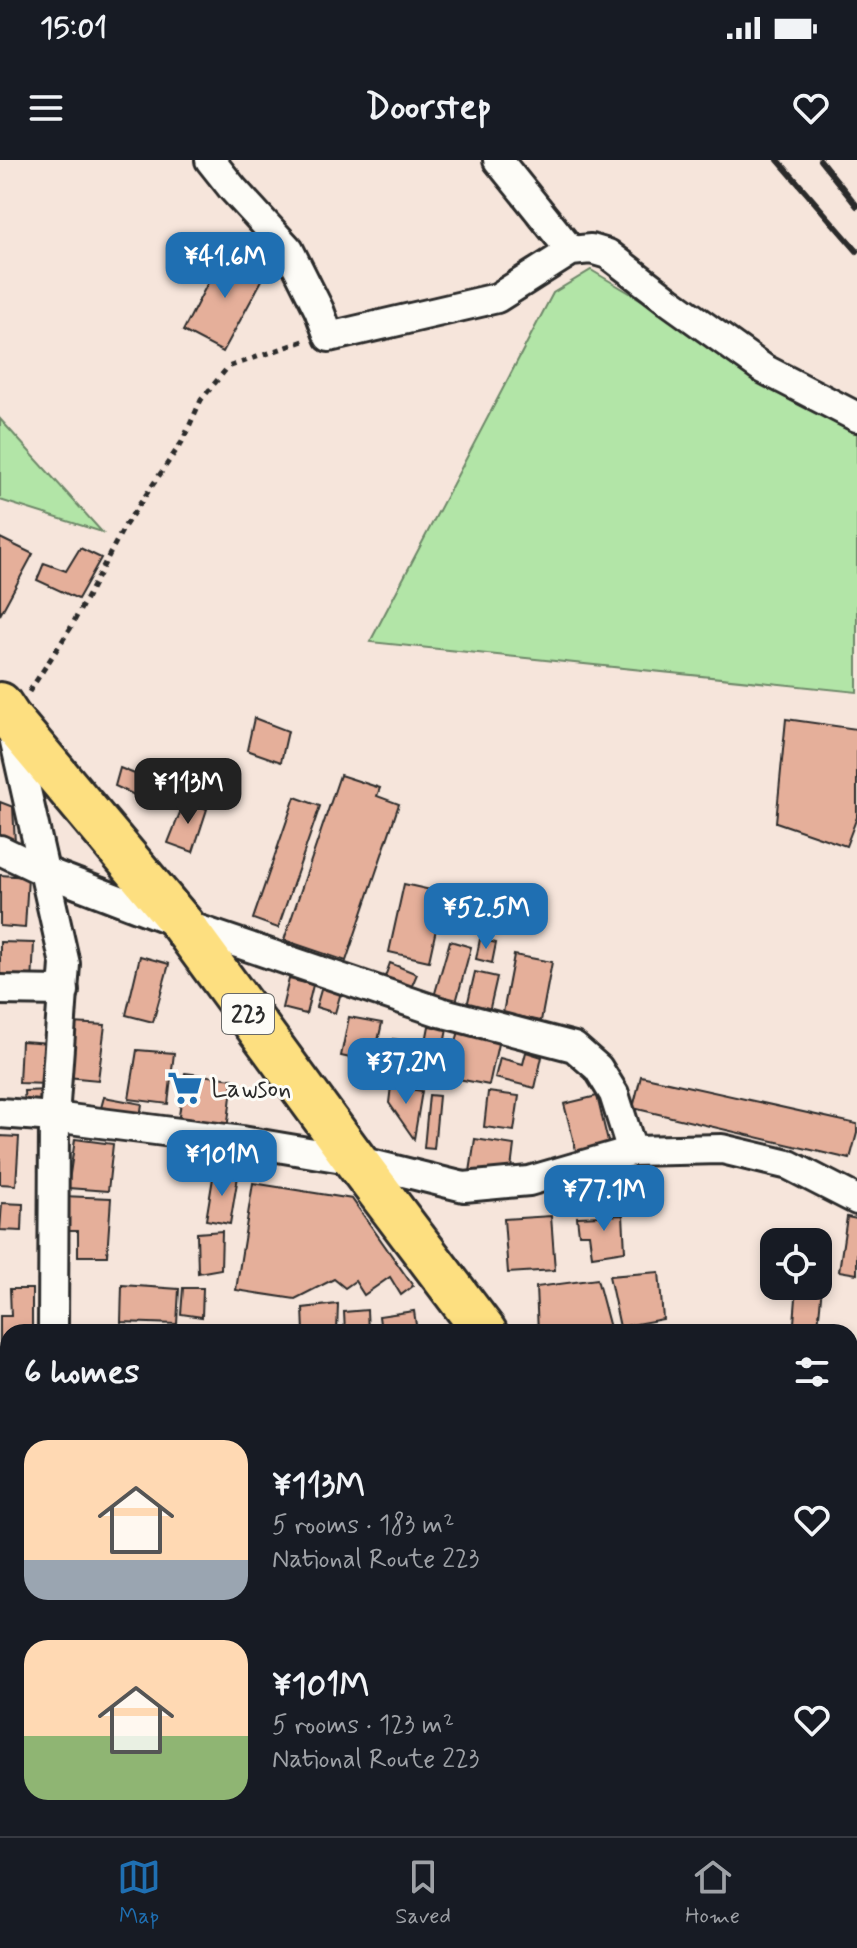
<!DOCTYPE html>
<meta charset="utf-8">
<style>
:root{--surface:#171b24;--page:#20242c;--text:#f1f3f6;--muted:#9ea1a6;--line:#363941;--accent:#1f6fb2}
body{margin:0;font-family:Mynerve,sans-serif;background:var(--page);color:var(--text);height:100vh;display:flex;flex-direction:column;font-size:30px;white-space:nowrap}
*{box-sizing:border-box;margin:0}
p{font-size:26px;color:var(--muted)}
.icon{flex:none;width:44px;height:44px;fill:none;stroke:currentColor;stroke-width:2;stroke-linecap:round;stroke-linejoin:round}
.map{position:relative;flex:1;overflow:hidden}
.sheet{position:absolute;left:0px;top:1164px;width:858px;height:512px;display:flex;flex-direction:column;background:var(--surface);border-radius:24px 24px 0 0;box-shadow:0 4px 12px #0003}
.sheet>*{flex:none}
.controls{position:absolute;left:760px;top:1068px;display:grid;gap:16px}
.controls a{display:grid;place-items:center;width:72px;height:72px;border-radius:16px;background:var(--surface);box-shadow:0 4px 12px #0003;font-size:40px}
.price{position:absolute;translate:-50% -68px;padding:0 18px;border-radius:16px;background:var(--accent);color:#fff;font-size:26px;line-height:52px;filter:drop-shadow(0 2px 4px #0008)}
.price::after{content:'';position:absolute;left:50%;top:48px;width:24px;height:18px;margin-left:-12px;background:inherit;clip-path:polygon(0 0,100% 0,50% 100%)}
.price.selected{background:#222;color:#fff}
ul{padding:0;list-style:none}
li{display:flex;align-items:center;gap:24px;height:200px;padding:0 24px}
li span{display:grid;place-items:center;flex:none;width:224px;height:160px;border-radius:24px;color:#555}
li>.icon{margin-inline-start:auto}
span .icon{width:96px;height:96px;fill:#fffc;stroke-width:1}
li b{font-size:34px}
h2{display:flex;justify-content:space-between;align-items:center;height:96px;padding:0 24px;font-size:34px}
.status{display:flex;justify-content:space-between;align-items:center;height:56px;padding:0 40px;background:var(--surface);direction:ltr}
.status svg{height:22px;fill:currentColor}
header{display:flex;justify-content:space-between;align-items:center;height:104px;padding:0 24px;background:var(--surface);font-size:36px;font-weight:700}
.menu{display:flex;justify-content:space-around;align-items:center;height:112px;border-top:2px solid var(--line);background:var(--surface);font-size:22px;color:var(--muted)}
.menu a{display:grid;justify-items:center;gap:4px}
.menu .selected{color:var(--accent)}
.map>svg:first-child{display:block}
</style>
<div class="status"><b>15:01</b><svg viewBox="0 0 49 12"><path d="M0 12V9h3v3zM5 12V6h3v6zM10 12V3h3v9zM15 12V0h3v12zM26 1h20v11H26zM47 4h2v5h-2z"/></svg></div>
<header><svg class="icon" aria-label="menu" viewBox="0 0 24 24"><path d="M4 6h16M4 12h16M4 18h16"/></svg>Doorstep<svg class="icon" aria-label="heart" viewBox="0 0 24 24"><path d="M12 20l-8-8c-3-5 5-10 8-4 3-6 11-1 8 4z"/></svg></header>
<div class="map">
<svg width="857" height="1676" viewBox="0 0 857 1676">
<rect width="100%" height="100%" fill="#f6e5db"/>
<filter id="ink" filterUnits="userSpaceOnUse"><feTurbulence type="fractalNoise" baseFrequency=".0125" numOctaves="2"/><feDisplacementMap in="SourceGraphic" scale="16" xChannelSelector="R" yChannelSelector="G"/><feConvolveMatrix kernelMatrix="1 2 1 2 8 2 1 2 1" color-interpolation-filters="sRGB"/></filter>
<g filter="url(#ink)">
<g fill="#b2e5a7" stroke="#6e8869" stroke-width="2">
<polygon points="591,110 857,268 857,532 370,482 553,133"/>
<polygon points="0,259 102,372 0,340"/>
</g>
<g fill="#e5af9a" stroke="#2b2b2b" stroke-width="2">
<polygon points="226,88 267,111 223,192 183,171"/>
<polygon points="0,378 33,394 0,455"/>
<polygon points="80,388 101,398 78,439 37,420 44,403 66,411"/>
<polygon points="254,558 288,571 281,602 247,590"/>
<polygon points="786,559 857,569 857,657 846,686 776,662"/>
<polygon points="120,608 157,623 152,643 115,626"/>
<polygon points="340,615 380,628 377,636 399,644 346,801 284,780"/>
<polygon points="295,637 320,646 278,768 253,759"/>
<polygon points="185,640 207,649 193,692 168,683"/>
<polygon points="0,642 13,647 15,683 0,678"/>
<polygon points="0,715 28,717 25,768 0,766"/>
<polygon points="404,724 444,733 429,801 389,792"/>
<polygon points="480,779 496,783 492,803 476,799"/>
<polygon points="450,781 471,787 455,846 433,840"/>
<polygon points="0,782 34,783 32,825 0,824"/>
<polygon points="514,795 552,802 541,861 503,853"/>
<polygon points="140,796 169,804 153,862 126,855"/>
<polygon points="390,803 417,814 408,835 382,825"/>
<polygon points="475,812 497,817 489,852 467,846"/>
<polygon points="289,819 313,825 306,854 282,848"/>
<polygon points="323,823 342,829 335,853 316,847"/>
<polygon points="349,857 382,863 373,903 341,896"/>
<polygon points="72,863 105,865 98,920 67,917"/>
<polygon points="429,866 447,869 437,921 387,911 393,879 414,883 413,890 424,892"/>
<polygon points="459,870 499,879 489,925 448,917"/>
<polygon points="21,881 50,883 48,924 19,923"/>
<polygon points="137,890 174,893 168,944 129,939"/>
<polygon points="526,892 542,897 535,928 495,918 500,898 523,904"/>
<polygon points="185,913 233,919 227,970 178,963"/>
<polygon points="641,916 857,964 857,973 850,999 633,948"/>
<polygon points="391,926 422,931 414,979 389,943"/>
<polygon points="51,930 51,948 25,948 24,931"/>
<polygon points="488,932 519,936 514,971 484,967"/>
<polygon points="429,935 439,936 434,989 424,988"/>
<polygon points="597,936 609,986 577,994 564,944"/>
<polygon points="104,937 142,944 139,964 98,959"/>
<polygon points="0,976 19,977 16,1025 0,1024"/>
<polygon points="75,979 113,984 108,1031 68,1028"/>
<polygon points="475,979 514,985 510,1017 470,1012"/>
<polygon points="214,1012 238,1016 230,1064 206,1060"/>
<polygon points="253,1023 352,1039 413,1126 401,1135 390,1117 364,1135 355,1121 345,1128 334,1119 295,1139 236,1130"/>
<polygon points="62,1036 111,1038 107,1096 78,1096 78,1071 61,1071"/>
<polygon points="2,1043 23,1044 22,1071 0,1070"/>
<polygon points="623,1055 625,1091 592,1096 589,1074 579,1074 577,1057"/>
<polygon points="551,1056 555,1110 508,1113 504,1059"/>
<polygon points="847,1057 857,1059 857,1114 839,1111"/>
<polygon points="222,1071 221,1109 198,1113 197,1073"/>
<polygon points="818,1087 826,1088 818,1166 794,1163 797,1126 818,1126"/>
<polygon points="659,1112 663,1159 620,1167 609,1116"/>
<polygon points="597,1119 610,1168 582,1172 538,1172 536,1127"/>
<polygon points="122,1125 179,1129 177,1164 121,1162"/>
<polygon points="183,1128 203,1128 202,1157 181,1154"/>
<polygon points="10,1129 32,1129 32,1172 8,1172 8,1189 0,1189 0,1156 11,1156"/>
<polygon points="338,1144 337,1172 304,1172 303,1148"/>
<polygon points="367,1150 368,1172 345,1172 344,1152"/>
<polygon points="414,1151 417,1172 381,1172 379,1156"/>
<polygon points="8,1213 8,1252 0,1253 0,1214"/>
<polygon points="0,1460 8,1463 8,1530 0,1552"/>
<polygon points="850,1484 857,1485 857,1506 852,1550 850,1550"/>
<polygon points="713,1668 816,1668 816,1676 722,1676 722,1673 713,1673"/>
</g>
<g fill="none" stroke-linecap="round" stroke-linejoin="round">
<g stroke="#2b2b2b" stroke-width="34">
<g id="minor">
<polyline points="210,0 233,29 289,90 319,150 329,177 497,138 571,91 591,89 608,94 669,141 764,209 857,257"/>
<polyline points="498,0 571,91"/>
<polyline points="12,568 65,804 54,957 53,1172"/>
<polyline points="0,690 46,712 182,764 440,852 574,887 598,908 614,934 632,991"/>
<polyline points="0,830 64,831"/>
<polyline points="0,953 54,957 242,981 355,1000 464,1027 529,1021 632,991 722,989 789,1005 857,1040"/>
<polyline points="0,1267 8,1267"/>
<polyline points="0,1419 8,1420"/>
<polyline points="0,1619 8,1622"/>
<polyline points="149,1668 173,1676"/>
<polyline points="646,1668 655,1676"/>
</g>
</g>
<g stroke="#2b2b2b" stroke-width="48">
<g id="highway">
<polyline points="0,544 10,559 182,764 355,1000 485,1172"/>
<polyline points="850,1646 857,1655"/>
</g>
</g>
<polyline stroke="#2b2b2b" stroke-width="5" stroke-dasharray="6 6" stroke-linecap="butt" points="29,532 70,469 124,367 182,282 201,240 228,207 304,181"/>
<use href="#minor" stroke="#fdfcf7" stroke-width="28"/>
<use href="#highway" stroke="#fddf80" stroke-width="42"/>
<g stroke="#2b2b2b" stroke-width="6">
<polyline points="778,0 857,91"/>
<polyline points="820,0 857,46"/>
</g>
</g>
</g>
<defs>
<g id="supermarket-bare" transform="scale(2.76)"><path d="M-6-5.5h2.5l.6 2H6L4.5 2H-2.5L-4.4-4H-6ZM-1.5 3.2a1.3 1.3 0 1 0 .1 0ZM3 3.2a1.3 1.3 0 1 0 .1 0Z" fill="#1f6fb2" stroke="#fdfcf7" stroke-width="2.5" paint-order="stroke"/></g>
</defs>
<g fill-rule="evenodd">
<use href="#supermarket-bare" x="185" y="928"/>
</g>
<g text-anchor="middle" stroke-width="6" stroke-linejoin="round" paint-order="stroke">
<rect fill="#fdfcf7" stroke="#6a6a68" stroke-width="2" x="222" y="834" width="52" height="40" rx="6"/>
<g font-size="24" font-weight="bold" fill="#2b2b2b">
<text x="248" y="862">223</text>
</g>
<g font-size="26" fill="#2b2b2b" stroke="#fdfcf7" text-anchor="start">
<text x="211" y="937">Lawson</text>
</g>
</g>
</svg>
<div class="controls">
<a><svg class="icon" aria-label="locate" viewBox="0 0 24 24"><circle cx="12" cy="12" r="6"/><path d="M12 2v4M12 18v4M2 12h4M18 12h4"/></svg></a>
</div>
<b class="price" style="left:225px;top:140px">¥41.6M</b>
<b class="price selected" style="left:188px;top:666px">¥113M</b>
<b class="price" style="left:486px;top:791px">¥52.5M</b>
<b class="price" style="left:406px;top:946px">¥37.2M</b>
<b class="price" style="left:222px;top:1038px">¥101M</b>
<b class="price" style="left:604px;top:1073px">¥77.1M</b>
<section class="sheet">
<h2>6 homes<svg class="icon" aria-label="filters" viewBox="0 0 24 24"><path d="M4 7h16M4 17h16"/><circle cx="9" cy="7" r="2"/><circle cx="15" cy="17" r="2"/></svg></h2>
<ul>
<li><span style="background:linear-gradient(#ffd9b3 75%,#9aa5b1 0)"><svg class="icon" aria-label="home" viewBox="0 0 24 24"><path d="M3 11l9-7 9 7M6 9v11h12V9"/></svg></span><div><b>¥113M</b><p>5 rooms · 183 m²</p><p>National Route 223</p></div><svg class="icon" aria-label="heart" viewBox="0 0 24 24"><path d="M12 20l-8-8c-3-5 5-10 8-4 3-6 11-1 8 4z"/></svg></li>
<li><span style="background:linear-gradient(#ffd9b3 60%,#8fb573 0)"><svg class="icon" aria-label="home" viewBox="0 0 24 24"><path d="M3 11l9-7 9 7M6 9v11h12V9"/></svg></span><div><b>¥101M</b><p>5 rooms · 123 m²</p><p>National Route 223</p></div><svg class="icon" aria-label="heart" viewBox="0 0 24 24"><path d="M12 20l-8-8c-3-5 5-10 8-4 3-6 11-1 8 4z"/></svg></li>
</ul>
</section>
</div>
<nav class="menu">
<a class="selected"><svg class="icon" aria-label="map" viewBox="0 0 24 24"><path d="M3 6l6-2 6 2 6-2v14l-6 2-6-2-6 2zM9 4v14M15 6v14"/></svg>Map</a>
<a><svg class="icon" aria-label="saved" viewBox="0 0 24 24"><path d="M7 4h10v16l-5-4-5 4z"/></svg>Saved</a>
<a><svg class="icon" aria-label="home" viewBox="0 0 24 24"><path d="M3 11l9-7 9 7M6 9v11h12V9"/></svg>Home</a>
</nav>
